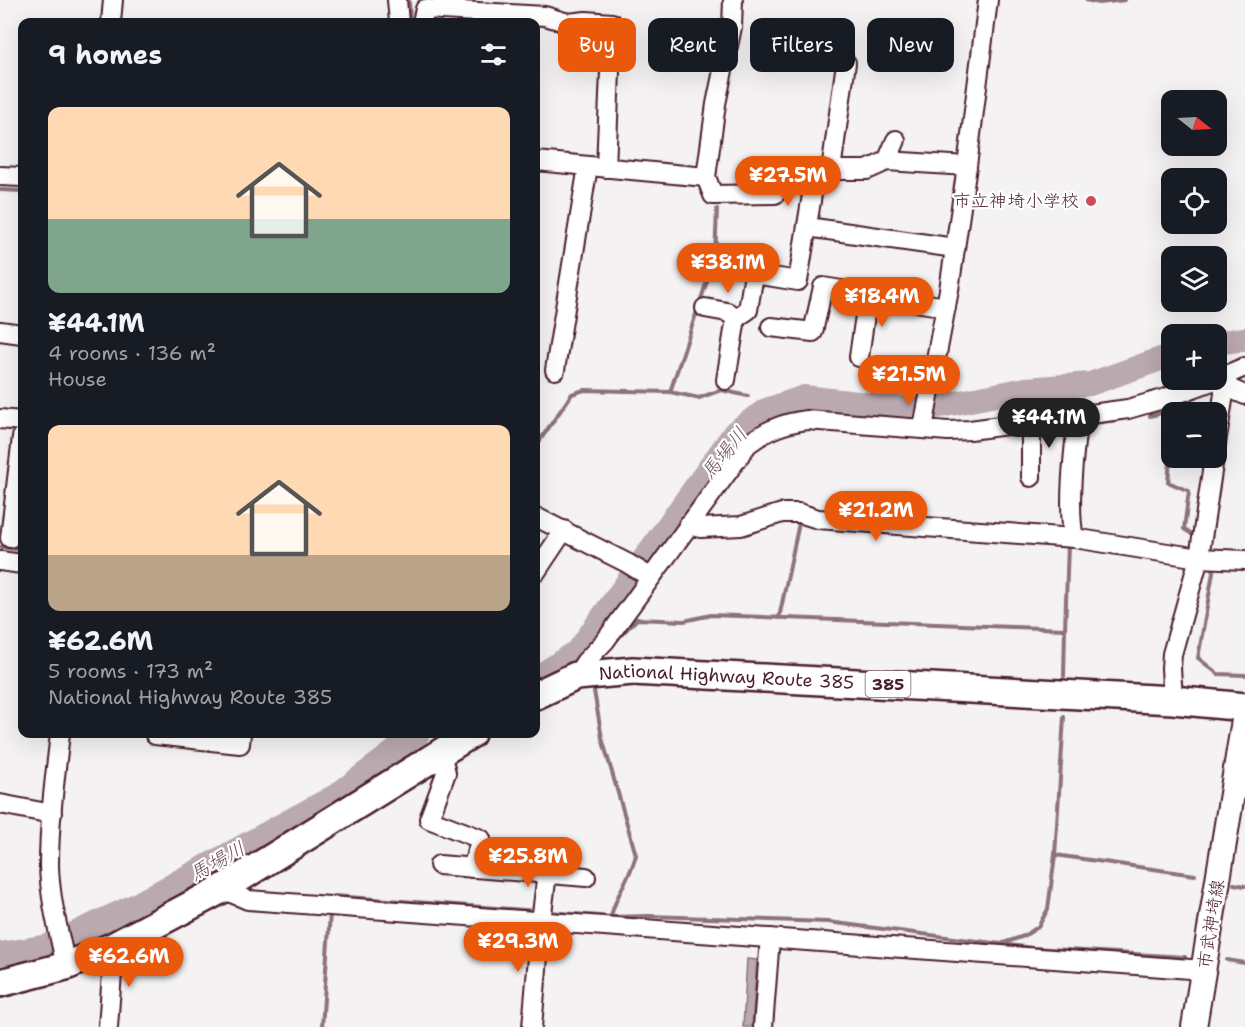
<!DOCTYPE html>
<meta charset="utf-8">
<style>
:root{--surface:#171b24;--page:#20242c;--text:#f1f3f6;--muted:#9ea1a6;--accent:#ea580c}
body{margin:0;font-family:"Shantell Sans","Klee One",sans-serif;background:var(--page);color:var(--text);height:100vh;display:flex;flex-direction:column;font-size:22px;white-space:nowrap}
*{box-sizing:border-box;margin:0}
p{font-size:20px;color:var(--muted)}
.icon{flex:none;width:33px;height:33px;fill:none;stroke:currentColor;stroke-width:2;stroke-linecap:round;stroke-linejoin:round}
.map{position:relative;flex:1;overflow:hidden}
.details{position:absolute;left:18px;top:18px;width:522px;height:720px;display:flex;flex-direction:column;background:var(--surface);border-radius:12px;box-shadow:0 6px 24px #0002}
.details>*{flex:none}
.top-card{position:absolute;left:558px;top:18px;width:570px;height:54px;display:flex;gap:12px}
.needle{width:39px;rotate:108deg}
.buttons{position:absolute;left:1161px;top:90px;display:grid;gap:12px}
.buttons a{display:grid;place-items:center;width:66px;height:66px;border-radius:12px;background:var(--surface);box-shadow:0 6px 24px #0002;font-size:30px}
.price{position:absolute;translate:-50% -51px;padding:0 14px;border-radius:21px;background:var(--accent);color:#fff;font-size:20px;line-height:39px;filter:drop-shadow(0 2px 3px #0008)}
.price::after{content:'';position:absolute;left:50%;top:36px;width:18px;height:14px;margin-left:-9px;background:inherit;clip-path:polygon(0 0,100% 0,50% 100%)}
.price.on{background:#222;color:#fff}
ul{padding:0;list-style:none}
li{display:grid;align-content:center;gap:12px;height:318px;padding:0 30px}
li span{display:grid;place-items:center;height:186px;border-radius:12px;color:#555}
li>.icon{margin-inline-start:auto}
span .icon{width:108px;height:108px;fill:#fffc;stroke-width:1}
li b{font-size:26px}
h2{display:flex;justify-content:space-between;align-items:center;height:72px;padding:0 30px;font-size:26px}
.tag{padding:0 21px;border-radius:12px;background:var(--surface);box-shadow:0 6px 24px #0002;font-size:21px;line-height:54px}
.tag.on{background:var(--accent);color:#fff}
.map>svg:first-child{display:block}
</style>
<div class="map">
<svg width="1245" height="1027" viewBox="0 0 1245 1027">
<rect width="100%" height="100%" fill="#f4f2f2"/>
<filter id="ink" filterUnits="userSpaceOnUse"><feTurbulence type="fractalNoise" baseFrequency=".0167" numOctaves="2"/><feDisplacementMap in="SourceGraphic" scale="12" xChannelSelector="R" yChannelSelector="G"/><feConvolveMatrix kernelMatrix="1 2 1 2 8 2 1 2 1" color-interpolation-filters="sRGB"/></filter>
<g filter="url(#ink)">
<polygon fill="#baa9ae" stroke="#8d727a" stroke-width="1.5" points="747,959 757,960 752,1027 743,1027"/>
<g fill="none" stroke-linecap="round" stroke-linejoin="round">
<g stroke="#8d727a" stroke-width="4">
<polyline points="409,0 410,22"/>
<polyline points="1086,0 1099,3 1125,0"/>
<polyline points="0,190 22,191"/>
<polyline points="670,392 715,257 717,209"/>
<polyline points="1150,416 1173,410 1173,412"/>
<polyline points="1087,424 1117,420"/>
<polyline points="1172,440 1168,482 1189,491 1184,529 1195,536"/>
<polyline points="536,446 572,394 584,390 670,392 699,398 721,390 748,396"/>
<polyline points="0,547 22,550"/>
<polyline points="1214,567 1198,658 1218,674 1245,675"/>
<polyline points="779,618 799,523 803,523"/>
<polyline points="617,639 637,619 684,621 711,615 1065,629 1068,545 1065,545"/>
<polyline points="1064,676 1065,629"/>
<path d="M594,691L602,738L636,855C631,877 615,895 611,917"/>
<polyline points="1055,855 1195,875"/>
<polyline points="1234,884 1245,886"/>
<polyline points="334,896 538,911"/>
<polyline points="549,912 611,917 648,916 828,922 1033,948 1185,957"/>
<polyline points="1001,944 1024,936 1038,927 1048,909 1055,855 1064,717"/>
<polyline points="1227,960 1245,963"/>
<polyline points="322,1027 330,913"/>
</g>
<g stroke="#baa9ae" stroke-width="24">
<polyline points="1216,343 1245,339"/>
<polyline points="536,678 578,651 735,432 766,410 804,397 920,410 1026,389 1090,384 1172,355"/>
<polyline points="0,954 48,946 132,907 337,795 418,734"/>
</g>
<g stroke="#4a1f2b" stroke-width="22">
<g id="minor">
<polyline points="397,0 399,22"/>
<polyline points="733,0 732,27 716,104 706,177 713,195 775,194 797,170 867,170 887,161 967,166 988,0"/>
<polyline points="111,22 113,0"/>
<polyline points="422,22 425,9 545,16 568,23 586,21 612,23 606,168"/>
<polyline points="536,161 706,177"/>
<polyline points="887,161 896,140"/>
<polyline points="831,170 846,63"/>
<polyline points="0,176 22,177"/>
<polyline points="807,227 955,248"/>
<polyline points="705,308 727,312 736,318"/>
<polyline points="771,327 813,332 823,287 946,307"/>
<polyline points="0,331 22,334"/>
<polyline points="859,357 868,294"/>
<polyline points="555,370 588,166"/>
<polyline points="1223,377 1231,389 1245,395"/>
<polyline points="1216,379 1245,367"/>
<polyline points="726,380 736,318 748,310 754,274 798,281 816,170"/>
<polyline points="0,419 22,421"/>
<polyline points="1031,421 1031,477"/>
<polyline points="923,428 949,290 967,166"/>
<polyline points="1216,444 1224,394 1223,377"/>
<polyline points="536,517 627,563 650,577"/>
<polyline points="688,525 701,528 741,526 782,513 799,513 818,519 1074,538 1199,558 1245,560"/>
<polyline points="10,538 22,437"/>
<path d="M1074,538C1067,506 1074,450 1078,416"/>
<polyline points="0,561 22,564"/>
<polyline points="536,572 564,530"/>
<path d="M576,676L585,662L605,641L748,444C767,430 783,423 807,420L948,431L970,430L1128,409L1163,399L1215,380"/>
<polyline points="1173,700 1171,668 1172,654 1199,558 1214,458"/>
<path d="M60,734C55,777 49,822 49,866C50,900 59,933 66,966"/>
<polyline points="156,734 155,735 240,744 241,734"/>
<polyline points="441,752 446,773 429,819 481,839 472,868"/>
<polyline points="0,804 52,814"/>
<polyline points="439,865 586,877"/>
<polyline points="222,889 248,900 1204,970"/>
<polyline points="108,1027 114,946"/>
<polyline points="532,1027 541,922 547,873"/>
<polyline points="763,1027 770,938"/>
</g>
</g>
<g stroke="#4a1f2b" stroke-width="28">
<polyline id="major" points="1194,1027 1245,714"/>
</g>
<g stroke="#4a1f2b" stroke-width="32">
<g id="highway">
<path id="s1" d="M536,695L576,676L633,671L1173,700L1245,707"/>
<polyline points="0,983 66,966 114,946 222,889 471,734"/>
</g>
</g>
<use href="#minor" stroke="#fff" stroke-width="18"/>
<use href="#major" stroke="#fff" stroke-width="24"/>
<use href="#highway" stroke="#fff" stroke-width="27"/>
</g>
</g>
<circle fill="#d1495b" stroke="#fff" stroke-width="2" cx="1091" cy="201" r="6"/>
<g text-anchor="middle" stroke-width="4.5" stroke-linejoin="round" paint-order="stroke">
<rect fill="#fff" stroke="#80626b" stroke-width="1.5" x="865.5" y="671" width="45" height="26" rx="4.5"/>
<g font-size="16" font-weight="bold" fill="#4a1f2b">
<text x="888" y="690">385</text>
</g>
<g font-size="18" fill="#4a1f2b" stroke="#fff" text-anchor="end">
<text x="1079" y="207">市立神埼小学校</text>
</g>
<g font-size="18" fill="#4a1f2b" stroke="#fff">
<text dy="6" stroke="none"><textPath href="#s1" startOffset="195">National Highway Route 385</textPath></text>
<text transform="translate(1211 924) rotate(-81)" y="6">市武神埼線</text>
</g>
<g font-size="20" font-style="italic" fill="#714f59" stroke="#fff">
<text transform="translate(724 453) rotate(-51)" y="7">馬場川</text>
<text transform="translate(217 861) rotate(-29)" y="7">馬場川</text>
</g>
</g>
</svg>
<div class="buttons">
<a><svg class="needle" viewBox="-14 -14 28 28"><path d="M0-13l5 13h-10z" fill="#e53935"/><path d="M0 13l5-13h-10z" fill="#9ea1a6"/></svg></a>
<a><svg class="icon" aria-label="locate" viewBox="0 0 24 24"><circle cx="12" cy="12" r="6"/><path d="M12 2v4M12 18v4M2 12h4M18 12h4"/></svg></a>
<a><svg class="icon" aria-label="layers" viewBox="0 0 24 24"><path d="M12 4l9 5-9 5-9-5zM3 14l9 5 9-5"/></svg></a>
<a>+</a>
<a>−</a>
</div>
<b class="price" style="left:788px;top:207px">¥27.5M</b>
<b class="price" style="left:728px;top:294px">¥38.1M</b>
<b class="price" style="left:882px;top:328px">¥18.4M</b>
<b class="price" style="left:909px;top:406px">¥21.5M</b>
<b class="price on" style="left:1049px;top:449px">¥44.1M</b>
<b class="price" style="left:876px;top:542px">¥21.2M</b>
<b class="price" style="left:528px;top:888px">¥25.8M</b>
<b class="price" style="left:518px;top:973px">¥29.3M</b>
<b class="price" style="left:129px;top:988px">¥62.6M</b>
<div class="top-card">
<a class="tag on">Buy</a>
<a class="tag">Rent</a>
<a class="tag">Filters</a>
<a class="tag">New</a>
</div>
<section class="details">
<h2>9 homes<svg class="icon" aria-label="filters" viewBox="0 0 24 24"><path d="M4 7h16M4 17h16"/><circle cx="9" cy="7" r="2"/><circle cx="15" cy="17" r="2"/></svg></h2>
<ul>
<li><span style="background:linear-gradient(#ffd9b3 60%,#7fa58c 0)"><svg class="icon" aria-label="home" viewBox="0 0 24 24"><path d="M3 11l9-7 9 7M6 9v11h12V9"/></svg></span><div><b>¥44.1M</b><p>4 rooms · 136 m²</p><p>House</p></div></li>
<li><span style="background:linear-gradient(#ffd9b3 70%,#b9a48a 0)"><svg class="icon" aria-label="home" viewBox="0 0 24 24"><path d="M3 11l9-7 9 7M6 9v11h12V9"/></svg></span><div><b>¥62.6M</b><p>5 rooms · 173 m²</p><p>National Highway Route 385</p></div></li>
</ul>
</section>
</div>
